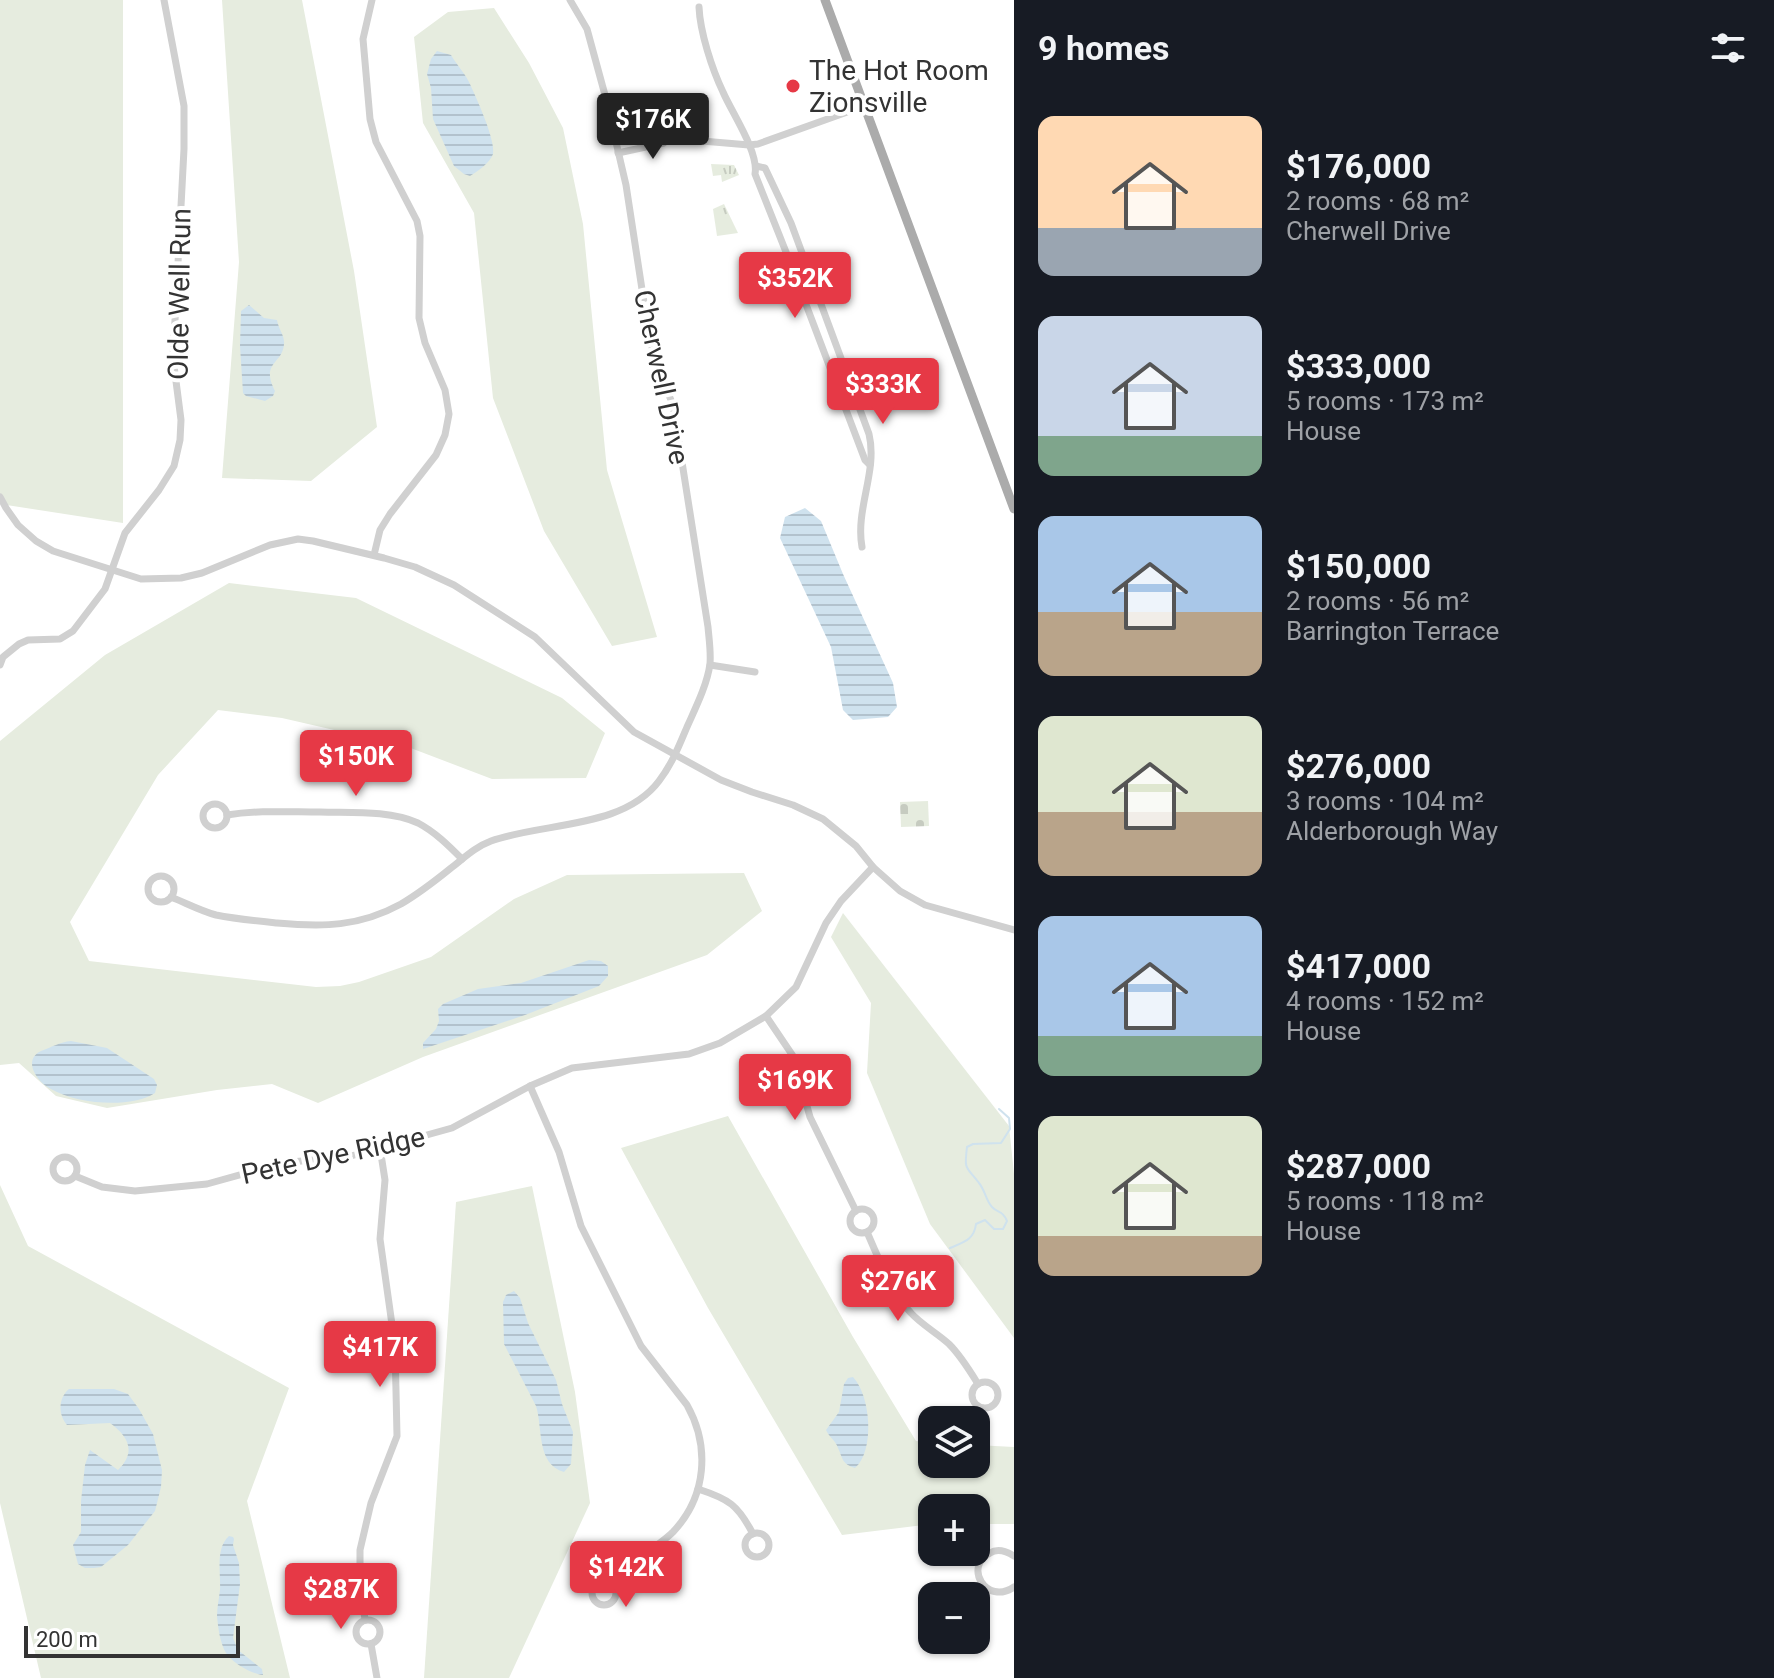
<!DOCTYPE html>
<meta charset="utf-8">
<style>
:root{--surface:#171b24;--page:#242831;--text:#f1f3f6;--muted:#9ea1a6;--accent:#e63946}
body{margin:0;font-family:Roboto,sans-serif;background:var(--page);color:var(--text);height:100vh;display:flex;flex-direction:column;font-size:30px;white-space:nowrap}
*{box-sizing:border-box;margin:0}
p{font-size:26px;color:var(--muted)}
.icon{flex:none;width:44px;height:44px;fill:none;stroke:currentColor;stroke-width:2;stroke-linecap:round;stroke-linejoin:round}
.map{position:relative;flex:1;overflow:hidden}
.details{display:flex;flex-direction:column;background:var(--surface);width:760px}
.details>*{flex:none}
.controls{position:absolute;left:918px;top:1406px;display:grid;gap:16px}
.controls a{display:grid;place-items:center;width:72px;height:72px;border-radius:16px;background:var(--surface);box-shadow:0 2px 6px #0004;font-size:40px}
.scale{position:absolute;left:24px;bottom:20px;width:216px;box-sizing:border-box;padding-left:8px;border:4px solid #333;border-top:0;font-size:22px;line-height:28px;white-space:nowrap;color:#333;-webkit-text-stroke:6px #fff;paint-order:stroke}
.price{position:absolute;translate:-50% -68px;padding:0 18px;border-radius:8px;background:var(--accent);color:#fff;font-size:26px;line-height:52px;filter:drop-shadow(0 2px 4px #0008)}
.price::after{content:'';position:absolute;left:50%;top:48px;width:24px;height:18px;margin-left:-12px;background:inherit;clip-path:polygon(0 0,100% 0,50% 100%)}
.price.active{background:#222;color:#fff}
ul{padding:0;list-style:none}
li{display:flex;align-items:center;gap:24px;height:200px;padding:0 24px}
li span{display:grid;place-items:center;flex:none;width:224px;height:160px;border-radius:16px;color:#555}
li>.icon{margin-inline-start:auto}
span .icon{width:96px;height:96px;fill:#fffc;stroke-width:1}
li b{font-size:34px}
h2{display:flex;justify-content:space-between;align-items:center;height:96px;padding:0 24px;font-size:34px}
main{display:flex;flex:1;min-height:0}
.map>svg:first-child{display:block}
</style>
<main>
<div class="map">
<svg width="1014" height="1678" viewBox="0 0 1014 1678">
<defs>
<pattern id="cemetery-stones" width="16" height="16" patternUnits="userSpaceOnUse" patternTransform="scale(2)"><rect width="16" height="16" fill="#e6ecdf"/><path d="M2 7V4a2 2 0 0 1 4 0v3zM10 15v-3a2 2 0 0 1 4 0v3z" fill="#c6cbc0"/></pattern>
<pattern id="park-tufts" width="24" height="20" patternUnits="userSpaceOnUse" patternTransform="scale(2)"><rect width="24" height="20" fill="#e6ecdf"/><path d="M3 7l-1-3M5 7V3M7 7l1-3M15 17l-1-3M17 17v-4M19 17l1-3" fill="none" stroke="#c6cbc0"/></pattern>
<pattern id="water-rules" width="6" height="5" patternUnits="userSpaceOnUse" patternTransform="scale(2)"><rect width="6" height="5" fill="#cfe2ee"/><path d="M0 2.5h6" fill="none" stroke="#b2c2cd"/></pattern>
</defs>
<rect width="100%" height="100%" fill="#fff"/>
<g fill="#e6ecdf">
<polygon points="0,0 123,0 123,523 0,504"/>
<polygon points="222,0 302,0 354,271 377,427 311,481 222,478 239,262"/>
<polygon points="494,8 529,63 563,128 583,224 607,470 657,637 612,646 544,531 493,398 474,213 423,123 414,37 448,12"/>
<polygon points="229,583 356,598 562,698 605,733 586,778 492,779 408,747 282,718 218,710 158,775 70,922 89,961 316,987 340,986 359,982 431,957 514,899 567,875 744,873 762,911 707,955 423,1057 318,1103 272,1084 217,1090 107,1108 56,1096 19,1063 0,1065 0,741 105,655"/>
<polygon points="843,913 1009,1126 1014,1174 1014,1338 930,1224 867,1073 871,1003 831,937"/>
<polygon points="728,1116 853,1337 916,1441 932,1443 932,1464 976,1464 976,1445 1014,1447 1014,1524 976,1524 976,1508 932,1508 932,1524 842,1535 708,1308 621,1148"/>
<polygon points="0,1185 28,1246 289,1388 247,1501 290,1678 41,1678 0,1503"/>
<polygon points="532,1186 575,1392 590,1503 509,1678 424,1678 456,1202"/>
</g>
<polygon fill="url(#cemetery-stones)" points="928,801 929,826 901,827 900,802"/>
<g fill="url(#park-tufts)">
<polygon points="711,164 734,165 739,175 722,182 721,175 713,176"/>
<polygon points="724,204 738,233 717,236 713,209"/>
</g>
<g fill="url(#water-rules)">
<path d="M437,51L451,55C456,64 464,72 469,82C475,95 496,140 493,154C490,163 478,171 470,176L464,174L454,166L433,119L431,88L427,74L431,59Z"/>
<path d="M249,305L264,318L277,320C278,328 285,336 284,344C283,364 260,362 275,391L273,396L265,401L246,396L243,393L240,346L241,311Z"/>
<polygon points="805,508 821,521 843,574 893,683 897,707 888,717 853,720 843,710 831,647 780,538 785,517"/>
<polygon points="589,960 601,961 608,966 608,976 599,986 525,1015 423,1049 423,1043 436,1029 439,1021 438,1009 443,1004 478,989 521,983"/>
<path d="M71,1041L107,1048L154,1079L157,1085L155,1093C130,1109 77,1104 51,1089C37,1082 22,1060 41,1051C52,1047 60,1042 71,1041Z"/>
<path d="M514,1291L520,1298L528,1323L556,1380L562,1404L573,1432L571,1464L564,1472C536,1464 543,1428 536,1406L504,1344L503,1302L506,1295Z"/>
<path d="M853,1377C871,1396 875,1451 855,1468C842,1464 843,1459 838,1448C836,1441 829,1437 826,1430L839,1412L844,1384L848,1378Z"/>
<path d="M69,1389H114L128,1394L139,1409L153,1434L162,1470L161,1487L155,1511L128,1545L101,1567L94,1568H85L78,1564L73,1545L81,1532V1501L85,1465L90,1450L118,1470C137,1452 128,1436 110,1423L67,1425C58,1415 58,1398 69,1389Z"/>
<path d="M229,1536L233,1537L234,1539L233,1545L239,1563L240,1584L233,1638L238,1650L262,1669L263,1675C252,1674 232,1663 226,1653C220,1643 218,1627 217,1616C217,1607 219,1599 220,1590C221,1574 215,1548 229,1536Z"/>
</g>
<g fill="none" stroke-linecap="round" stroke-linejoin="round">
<path stroke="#cfe2ee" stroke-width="2" d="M950,1248C964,1242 974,1240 976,1224L985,1220L994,1229H1003L1007,1221C1002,1210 999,1214 992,1207C986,1201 985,1190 979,1183C966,1166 964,1171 967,1147L973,1144L1001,1143L1010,1129L1009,1118L999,1109"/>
<g stroke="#d0d0d0" stroke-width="7">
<polyline points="372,0 363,39 370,119 376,142 417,221 420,236 419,318 425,343 445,390 449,414 445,435 436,455 390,514 380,530 374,555"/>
<path d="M699,7C700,32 712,69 723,92C732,113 759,152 755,174L788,257L865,460L870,465"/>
<path d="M616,141C632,138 652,131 667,138L749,145L758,144L864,106"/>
<polyline points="618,153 664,143 667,138"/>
<path d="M756,166L765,168L791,223L869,434C878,471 855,509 862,547"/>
<polyline points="0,497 6,508 18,525 36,541 53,551 141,579 181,578 202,573 270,545 298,539 313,541 384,558 415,567 454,585 535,637 634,732 721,780 752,792 793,805 823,819 856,846 873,867 900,891 925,905 1014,930"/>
<polyline points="0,665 3,657 19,644 28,640 60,639 73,631 105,589 125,533 159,490 174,466 180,440 181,420 173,358 184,149 184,106 164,0"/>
<polyline points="710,665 755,672"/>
<circle cx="215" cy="816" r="12"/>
<path d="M227,815C258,810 288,812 320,812C351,813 389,810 418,823C435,832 448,845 462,859"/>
<circle cx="161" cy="889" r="13"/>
<path d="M171,897C186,903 201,911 216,915C236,919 257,921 277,923C323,927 359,927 401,904C418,894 435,881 451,868C464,858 475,847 491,841C544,822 623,829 659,781C672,764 679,746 687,727C696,707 707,685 710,664C711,651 709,639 708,627L673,405L656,364L649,335L626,185L605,95L587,29L570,0"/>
<polyline points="766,1016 793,1056 810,1117 856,1211"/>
<path d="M530,1086L559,1152L581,1226L641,1346L687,1405C710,1446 707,1496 673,1532C666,1539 657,1545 649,1551C636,1561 623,1572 610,1583"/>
<circle cx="65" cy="1169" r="12"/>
<polyline points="75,1176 102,1187 135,1191 207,1184 282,1163 351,1156 452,1128 530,1086 572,1068 689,1054 720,1043 766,1016 796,987 826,923 841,901 873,867"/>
<circle cx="862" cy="1221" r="12"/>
<path d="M867,1232C877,1255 893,1295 911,1313C922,1325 937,1333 949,1344C961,1356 970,1371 978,1384"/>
<circle cx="985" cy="1395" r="13"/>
<path d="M698,1489C729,1499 738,1505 753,1534"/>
<circle cx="757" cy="1545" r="12"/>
<path d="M1014,1556C1006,1551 998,1548 990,1553C963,1566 986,1606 1014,1587"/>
<circle cx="604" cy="1593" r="12"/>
<circle cx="368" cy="1632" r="12"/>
<polyline points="365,1620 360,1581 360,1550 371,1503 397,1436 395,1346 380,1239 385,1180 380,1148"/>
<polyline points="371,1644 377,1678"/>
</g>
<polyline stroke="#ababab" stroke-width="9" points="825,0 1014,509"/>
</g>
<circle fill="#e63946" stroke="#fff" stroke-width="3" cx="793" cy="86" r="8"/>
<g text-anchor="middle" stroke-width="8" stroke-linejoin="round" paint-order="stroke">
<g font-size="28" fill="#333" stroke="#fff" text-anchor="start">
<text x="809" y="80">The Hot Room<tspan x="809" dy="32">Zionsville</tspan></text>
</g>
<g font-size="28" fill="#333" stroke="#fff">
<text transform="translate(179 294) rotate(-89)" y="10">Olde Well Run</text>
<text transform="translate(662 377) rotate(78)" y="10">Cherwell Drive</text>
<text transform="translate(333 1155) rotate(-12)" y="10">Pete Dye Ridge</text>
</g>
</g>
</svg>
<div class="controls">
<a><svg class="icon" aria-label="layers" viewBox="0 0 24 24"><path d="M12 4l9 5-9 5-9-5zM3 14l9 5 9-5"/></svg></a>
<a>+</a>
<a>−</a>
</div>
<div class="scale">200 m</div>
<b class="price active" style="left:653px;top:161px">$176K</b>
<b class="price" style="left:795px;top:320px">$352K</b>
<b class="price" style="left:883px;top:426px">$333K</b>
<b class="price" style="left:356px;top:798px">$150K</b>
<b class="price" style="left:795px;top:1122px">$169K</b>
<b class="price" style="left:898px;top:1323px">$276K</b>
<b class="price" style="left:380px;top:1389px">$417K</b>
<b class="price" style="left:626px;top:1609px">$142K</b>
<b class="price" style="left:341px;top:1631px">$287K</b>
</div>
<section class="details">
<h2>9 homes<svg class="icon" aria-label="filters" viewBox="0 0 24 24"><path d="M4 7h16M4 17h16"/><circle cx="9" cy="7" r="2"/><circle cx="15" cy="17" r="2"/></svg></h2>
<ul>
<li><span style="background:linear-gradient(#ffd9b3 70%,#9aa5b1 0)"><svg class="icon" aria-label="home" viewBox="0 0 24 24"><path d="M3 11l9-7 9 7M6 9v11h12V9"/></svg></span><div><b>$176,000</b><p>2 rooms · 68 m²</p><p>Cherwell Drive</p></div></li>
<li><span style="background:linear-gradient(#c9d6e8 75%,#7fa58c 0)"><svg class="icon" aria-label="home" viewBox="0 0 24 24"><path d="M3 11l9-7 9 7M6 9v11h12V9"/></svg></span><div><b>$333,000</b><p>5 rooms · 173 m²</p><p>House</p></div></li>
<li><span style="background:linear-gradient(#a9c7e8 60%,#b9a48a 0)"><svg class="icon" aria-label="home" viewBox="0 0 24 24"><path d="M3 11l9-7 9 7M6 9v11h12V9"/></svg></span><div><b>$150,000</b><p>2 rooms · 56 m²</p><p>Barrington Terrace</p></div></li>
<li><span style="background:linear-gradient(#dfe7d0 60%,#b9a48a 0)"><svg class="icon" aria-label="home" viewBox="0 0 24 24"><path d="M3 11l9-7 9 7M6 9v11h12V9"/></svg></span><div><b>$276,000</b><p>3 rooms · 104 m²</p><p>Alderborough Way</p></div></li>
<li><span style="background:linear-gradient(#a9c7e8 75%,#7fa58c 0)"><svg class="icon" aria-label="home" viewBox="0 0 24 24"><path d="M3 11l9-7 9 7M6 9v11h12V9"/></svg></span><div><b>$417,000</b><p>4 rooms · 152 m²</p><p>House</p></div></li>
<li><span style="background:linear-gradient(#dfe7d0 75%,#b9a48a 0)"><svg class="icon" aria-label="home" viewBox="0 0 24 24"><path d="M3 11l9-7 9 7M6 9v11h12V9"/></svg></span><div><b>$287,000</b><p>5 rooms · 118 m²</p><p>House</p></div></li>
</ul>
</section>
</main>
